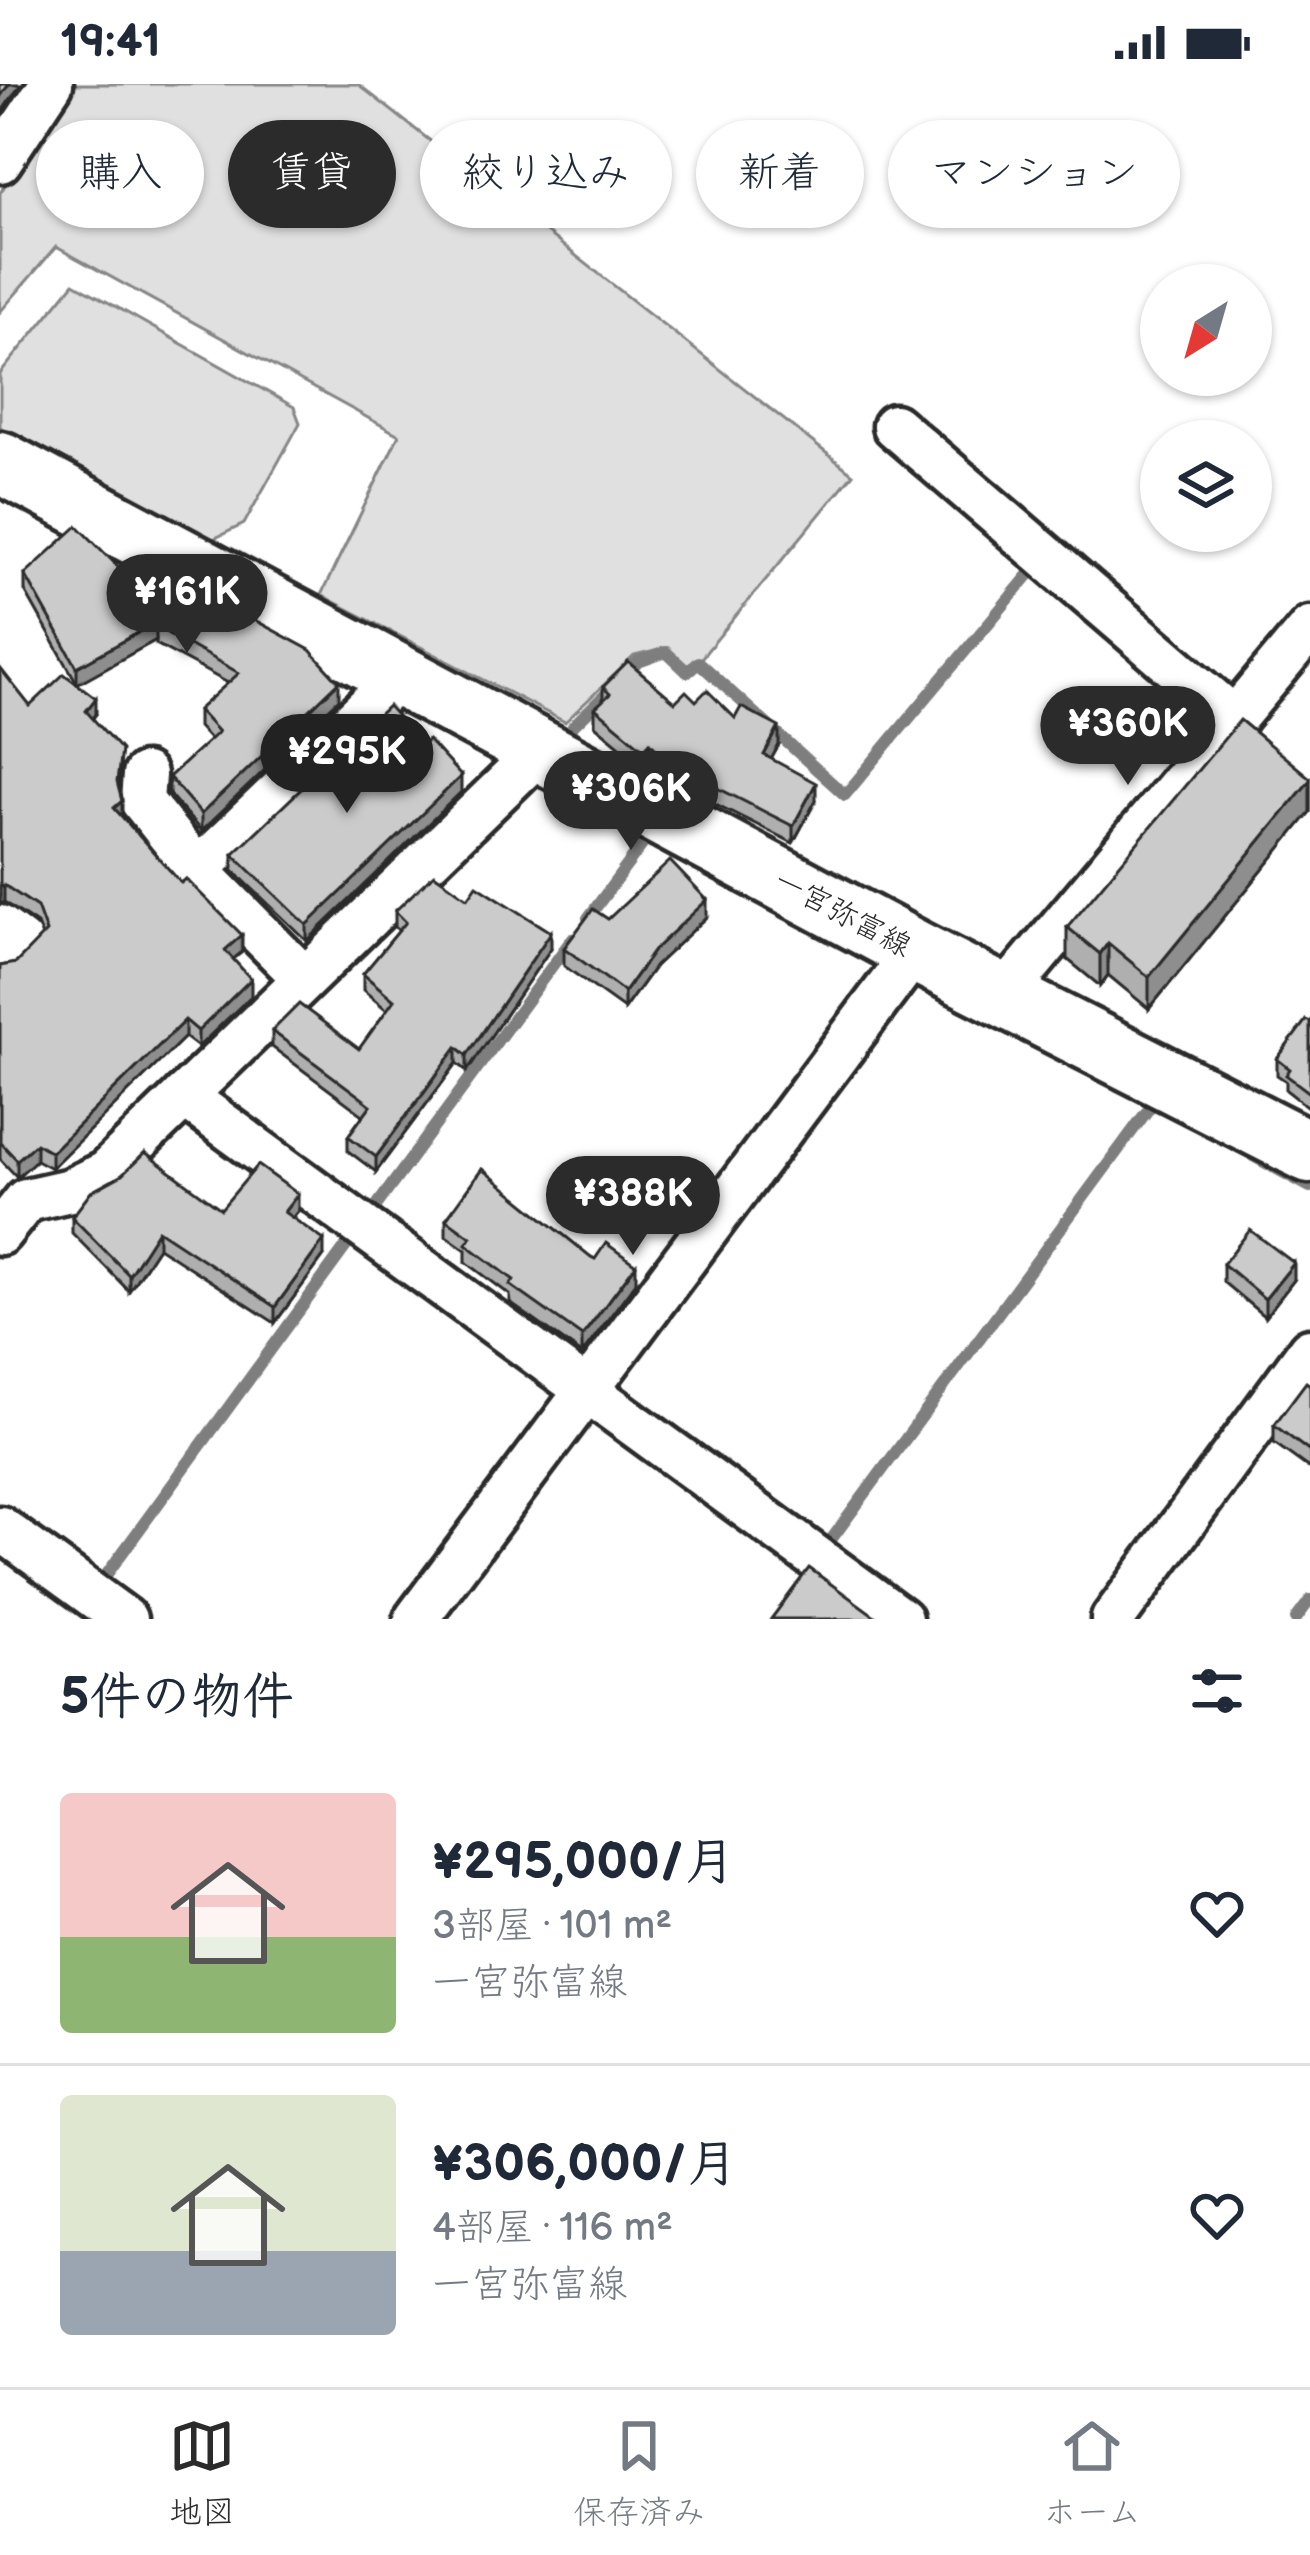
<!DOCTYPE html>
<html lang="ja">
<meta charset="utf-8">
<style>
:root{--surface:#fff;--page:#f6f6f7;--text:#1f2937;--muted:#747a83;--line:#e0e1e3;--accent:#2b2b2b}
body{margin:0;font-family:"Balsamiq Sans","Klee One",sans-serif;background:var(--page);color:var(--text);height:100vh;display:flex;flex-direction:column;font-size:45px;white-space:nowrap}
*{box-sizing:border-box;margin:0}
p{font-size:39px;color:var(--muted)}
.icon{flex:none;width:66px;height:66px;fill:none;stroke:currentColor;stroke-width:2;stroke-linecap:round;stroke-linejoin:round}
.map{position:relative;height:1535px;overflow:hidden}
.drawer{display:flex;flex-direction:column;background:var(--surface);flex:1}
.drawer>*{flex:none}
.banner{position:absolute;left:36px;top:36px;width:1239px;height:108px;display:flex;gap:24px}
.needle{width:78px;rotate:217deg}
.buttons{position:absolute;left:1140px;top:180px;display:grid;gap:24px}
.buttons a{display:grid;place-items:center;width:132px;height:132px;border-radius:50%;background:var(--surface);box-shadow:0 3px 9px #0004;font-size:60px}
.price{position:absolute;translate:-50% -102px;padding:0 27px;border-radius:42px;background:var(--accent);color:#fff;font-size:39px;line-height:78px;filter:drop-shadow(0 3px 6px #0008)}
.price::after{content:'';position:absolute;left:50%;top:72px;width:36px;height:27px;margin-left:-18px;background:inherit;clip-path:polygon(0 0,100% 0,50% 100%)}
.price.selected{background:#222;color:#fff}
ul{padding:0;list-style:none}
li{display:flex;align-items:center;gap:36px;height:300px;padding:0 60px}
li+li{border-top:3px solid var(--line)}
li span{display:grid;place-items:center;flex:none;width:336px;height:240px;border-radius:12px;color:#555}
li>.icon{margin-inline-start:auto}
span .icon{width:144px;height:144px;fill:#fffc;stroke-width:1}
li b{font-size:51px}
h2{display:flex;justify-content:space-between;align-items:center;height:144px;padding:0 60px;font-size:51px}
.tag{padding:0 42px;border-radius:54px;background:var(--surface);box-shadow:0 3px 9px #0004;font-size:42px;line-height:108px}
.tag.selected{background:var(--accent);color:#fff}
.status{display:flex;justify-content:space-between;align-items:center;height:84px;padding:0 60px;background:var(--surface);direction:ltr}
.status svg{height:33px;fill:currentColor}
.tab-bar{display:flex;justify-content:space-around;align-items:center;height:168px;border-top:3px solid var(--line);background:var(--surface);font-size:33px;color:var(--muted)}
.tab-bar a{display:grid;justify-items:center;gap:6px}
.tab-bar .selected{color:var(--accent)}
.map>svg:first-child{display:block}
</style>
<div class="status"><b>19:41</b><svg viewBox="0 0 49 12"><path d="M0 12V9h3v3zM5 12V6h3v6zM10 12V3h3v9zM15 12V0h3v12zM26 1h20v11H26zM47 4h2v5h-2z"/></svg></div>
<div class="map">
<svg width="1310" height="1535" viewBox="0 0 1310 1535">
<rect width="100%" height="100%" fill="#fff"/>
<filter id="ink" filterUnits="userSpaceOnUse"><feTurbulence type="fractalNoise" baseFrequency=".00833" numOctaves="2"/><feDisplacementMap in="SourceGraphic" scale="24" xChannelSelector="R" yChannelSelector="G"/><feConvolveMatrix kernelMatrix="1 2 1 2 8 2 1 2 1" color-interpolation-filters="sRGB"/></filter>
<g filter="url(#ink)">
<g fill="#e0e0e0" stroke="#868686" stroke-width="3">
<polygon points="72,0 358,0 853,390 698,578 687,581 668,564 634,572 565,638 321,511 399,351 56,163 0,228 0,109"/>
<polygon points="74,199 294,323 300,339 244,440 211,456 0,343 0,290"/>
</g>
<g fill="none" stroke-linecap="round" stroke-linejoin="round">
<g stroke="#7e7e7e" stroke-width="12">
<polyline points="625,591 638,578 666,568 687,588 698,578 845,711 1038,480 1043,484"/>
<polyline points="573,642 611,605"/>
<polyline points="588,834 648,753 638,748"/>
<polyline points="1253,1072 1310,1103"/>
<polyline points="369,1132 572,855"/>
<polyline points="825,1464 1153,1019 1161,1023"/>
<polyline points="104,1494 350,1157"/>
<polyline points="1296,1535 1310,1516"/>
</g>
<g stroke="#2b2b2b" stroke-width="51">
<g id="minor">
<polyline points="0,77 51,0"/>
<polyline points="894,342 1235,635"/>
<polyline points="144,691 142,717 197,786 304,894"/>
<polyline points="197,786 401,591"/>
<polyline points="0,843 21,859 0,876"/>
<polyline points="1003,912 1310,544"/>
<polyline points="184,1012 900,1535"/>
<polyline points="0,1149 26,1116 70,1106 105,1089 541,666"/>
<polyline points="0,1444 125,1535"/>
<polyline points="416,1535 915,867"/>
<polyline points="1113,1535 1310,1266"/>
</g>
</g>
<g stroke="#2b2b2b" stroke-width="69">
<polyline id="secondary" points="0,378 915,867 1310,1068"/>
</g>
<use href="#minor" stroke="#fff" stroke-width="42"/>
<use href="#secondary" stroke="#fff" stroke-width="60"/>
</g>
<g fill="#afafaf" stroke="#2b2b2b" stroke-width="3">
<polygon points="25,490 137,502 166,525 339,615 201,747 169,710 169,693 210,656 198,643 198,626 228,599 156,560 156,556 77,599 96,630 92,634 121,682 118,703 122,733 242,868 233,875 251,912 198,963 185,953 51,1084 36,1076 17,1093 0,1075 0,882 16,879 42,853 37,840 4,818 0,820 30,622 77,599 25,507"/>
<polygon points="603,603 675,618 696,617 735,634 779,661 771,675 816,716 793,759 674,699 650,675 644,682 595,641 595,624 603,617"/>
<polygon points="423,661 461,708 307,857 233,786 233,770"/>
<polygon points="1310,694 1310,728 1149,925 1108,891 1100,902 1067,875 1067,843"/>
<polygon points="468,814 551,864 467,987 457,979 376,1088 348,1067 348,1052 363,1031 272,963 272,947 359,965 387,926 363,906 363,890 399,847 395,843 395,827"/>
<polygon points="707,833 655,882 624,925 564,882 564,864 608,835"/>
<polygon points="1310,938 1310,1025 1286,1006 1286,997 1277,991 1277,975"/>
<polygon points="221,1125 298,1127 292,1133 324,1172 275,1239 158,1163 129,1207 72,1149 72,1133"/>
<polygon points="446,1135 591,1173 636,1198 582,1270 510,1219 510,1211 466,1178 466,1166 446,1152"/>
<polygon points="1223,1180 1294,1196 1265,1233 1223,1198"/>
<polygon points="1310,1301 1310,1385 1274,1359 1274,1341"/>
</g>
<g fill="#8e8e8e" stroke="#2b2b2b" stroke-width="3">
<polygon points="9,0 21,0 0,30 0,13"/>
<polygon points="159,537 156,543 156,556 77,600 77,583"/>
<polygon points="339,598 339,615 201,747 201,730"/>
<polygon points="96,614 96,630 86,644 86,627"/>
<polygon points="779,643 779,661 764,688 764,671"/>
<polygon points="650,658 650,675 644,682 644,665"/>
<polygon points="461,692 461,708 307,857 307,841"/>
<polygon points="1310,696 1310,728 1149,925 1149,893"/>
<polygon points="816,699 816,716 793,759 793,742"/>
<polygon points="122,717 122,733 114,724"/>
<polygon points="4,801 4,818 0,820 0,803"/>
<polygon points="707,816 707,833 655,882 624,925 624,908 655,865"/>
<polygon points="551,848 551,864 467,987 467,971"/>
<polygon points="242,851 242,868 225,882 225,866"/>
<polygon points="1108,859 1108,891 1100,902 1100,870"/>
<polygon points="251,895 251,912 198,963 198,947"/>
<polygon points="185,936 185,953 51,1084 51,1068"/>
<polygon points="457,963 457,979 376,1088 376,1073"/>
<polygon points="36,1059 36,1076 17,1093 17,1076"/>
<polygon points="298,1110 298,1127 284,1144 284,1128"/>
<polygon points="158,1146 158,1163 129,1207 129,1191"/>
<polygon points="324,1156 324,1172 275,1239 275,1223"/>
<polygon points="1294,1179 1294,1196 1265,1233 1265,1215"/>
<polygon points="636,1181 636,1198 582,1270 582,1252"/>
</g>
<g fill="#cbcbcb" stroke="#2b2b2b" stroke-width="3">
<polygon points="0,0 9,0 0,13"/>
<polygon points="78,442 137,502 149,495 166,525 182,497 310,566 339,598 201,730 169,693 218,648 198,626 239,589 156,543 159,537 77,583 25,490"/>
<polygon points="628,578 675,618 686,607 696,617 707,606 735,634 741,623 779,643 764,671 816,699 793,742 674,682 650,658 644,665 595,624 610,610 603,603"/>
<polygon points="0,584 30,622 64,590 96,614 86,627 121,666 117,698 122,717 114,724 181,799 186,795 242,851 225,866 251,895 198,947 185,936 51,1068 36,1059 17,1076 0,1058 0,882 16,879 46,848 37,823 4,801 0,803"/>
<polygon points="388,622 423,661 428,656 461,692 307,841 233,770"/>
<polygon points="1240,636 1310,694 1310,696 1149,893 1108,859 1100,870 1067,843"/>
<polygon points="670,777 707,816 655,865 624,908 564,864 593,825 608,835"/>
<polygon points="434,790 468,814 477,801 551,848 467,971 457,963 376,1073 348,1052 371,1021 272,947 299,920 359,965 394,916 363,890 406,838 395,827"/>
<polygon points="1306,936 1310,938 1310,1009 1286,991 1290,985 1277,975"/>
<polygon points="145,1069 221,1125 258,1081 298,1110 284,1128 324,1156 275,1223 158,1146 129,1191 72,1133 91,1108 122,1091"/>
<polygon points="482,1085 591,1173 595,1175 606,1159 636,1181 582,1252 510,1201 514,1196 466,1160 471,1153 446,1135"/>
<polygon points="1250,1146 1294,1179 1265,1215 1223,1180"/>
<polygon points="1306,1298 1310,1301 1310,1368 1274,1341"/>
<polygon points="809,1484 879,1535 771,1535"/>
</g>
</g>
<g text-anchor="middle" stroke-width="10" stroke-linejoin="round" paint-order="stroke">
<g font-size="30" fill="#2b2b2b" stroke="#fff">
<text transform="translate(843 829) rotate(28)" y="10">一宮弥富線</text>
</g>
</g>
</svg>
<div class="buttons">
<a><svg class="needle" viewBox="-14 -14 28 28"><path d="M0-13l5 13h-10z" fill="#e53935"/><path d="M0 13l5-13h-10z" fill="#747a83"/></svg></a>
<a><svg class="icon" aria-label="layers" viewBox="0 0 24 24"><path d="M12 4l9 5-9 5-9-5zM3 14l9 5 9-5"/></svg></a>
</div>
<b class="price" style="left:187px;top:572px">¥161K</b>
<b class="price" style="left:1128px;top:704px">¥360K</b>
<b class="price selected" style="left:347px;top:732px">¥295K</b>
<b class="price" style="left:631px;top:769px">¥306K</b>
<b class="price" style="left:633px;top:1174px">¥388K</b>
<div class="banner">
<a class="tag">購入</a>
<a class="tag selected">賃貸</a>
<a class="tag">絞り込み</a>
<a class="tag">新着</a>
<a class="tag">マンション</a>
</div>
</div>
<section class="drawer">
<h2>5件の物件<svg class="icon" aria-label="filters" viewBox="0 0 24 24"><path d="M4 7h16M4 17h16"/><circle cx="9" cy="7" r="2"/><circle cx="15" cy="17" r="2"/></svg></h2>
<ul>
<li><span style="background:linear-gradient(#f6c9c9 60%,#8fb573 0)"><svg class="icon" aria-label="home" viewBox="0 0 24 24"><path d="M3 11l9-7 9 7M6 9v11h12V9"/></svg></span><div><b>¥295,000/月</b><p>3部屋 · 101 m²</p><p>一宮弥富線</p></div><svg class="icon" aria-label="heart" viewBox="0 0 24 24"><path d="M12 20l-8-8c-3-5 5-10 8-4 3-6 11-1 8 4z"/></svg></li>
<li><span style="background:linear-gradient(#dfe7d0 65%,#9aa5b1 0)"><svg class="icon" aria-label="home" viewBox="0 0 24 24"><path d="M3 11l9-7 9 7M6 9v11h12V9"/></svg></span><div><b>¥306,000/月</b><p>4部屋 · 116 m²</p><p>一宮弥富線</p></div><svg class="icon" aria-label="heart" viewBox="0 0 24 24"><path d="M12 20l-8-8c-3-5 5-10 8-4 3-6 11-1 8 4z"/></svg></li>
</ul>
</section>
<nav class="tab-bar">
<a class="selected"><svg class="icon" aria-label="map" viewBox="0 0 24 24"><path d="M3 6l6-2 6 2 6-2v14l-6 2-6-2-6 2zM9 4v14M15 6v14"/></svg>地図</a>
<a><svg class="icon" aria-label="saved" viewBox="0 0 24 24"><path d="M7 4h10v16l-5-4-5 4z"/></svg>保存済み</a>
<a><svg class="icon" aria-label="home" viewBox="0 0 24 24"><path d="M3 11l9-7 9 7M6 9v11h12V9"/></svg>ホーム</a>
</nav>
